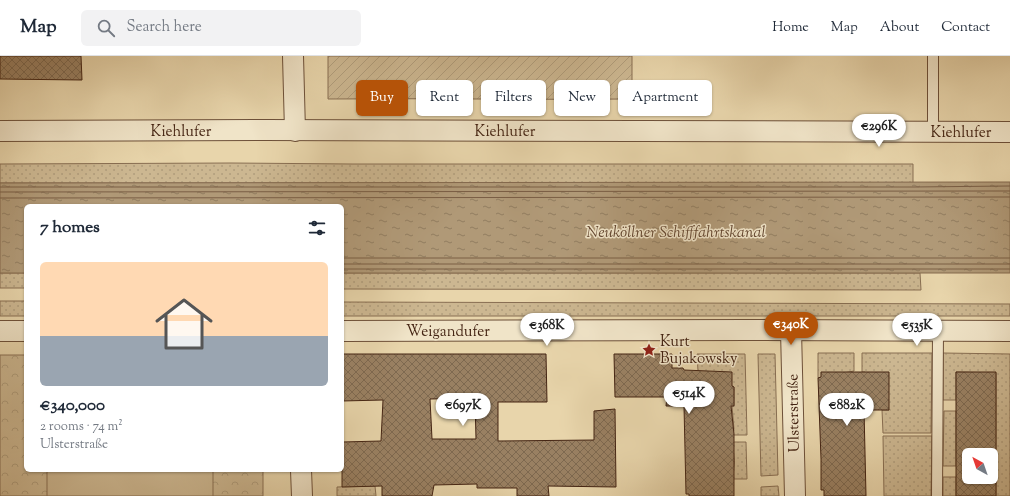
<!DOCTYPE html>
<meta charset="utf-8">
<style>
:root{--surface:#fff;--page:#f2f2f3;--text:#1f2937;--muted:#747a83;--line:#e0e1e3;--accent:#b45309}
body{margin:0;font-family:"Sorts Mill Goudy",serif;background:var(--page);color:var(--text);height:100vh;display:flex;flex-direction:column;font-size:15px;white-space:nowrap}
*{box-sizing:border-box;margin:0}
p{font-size:13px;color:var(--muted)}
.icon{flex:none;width:22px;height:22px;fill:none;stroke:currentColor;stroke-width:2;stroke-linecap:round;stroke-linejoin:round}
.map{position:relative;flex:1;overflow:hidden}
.side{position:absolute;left:24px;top:148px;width:320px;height:268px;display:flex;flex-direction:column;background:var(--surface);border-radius:6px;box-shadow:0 1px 3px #0004}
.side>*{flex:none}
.top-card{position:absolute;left:356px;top:24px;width:380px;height:36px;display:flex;gap:8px}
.needle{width:26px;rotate:320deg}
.controls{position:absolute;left:962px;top:392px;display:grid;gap:8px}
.controls a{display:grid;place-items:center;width:36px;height:36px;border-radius:6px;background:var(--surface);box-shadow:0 1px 3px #0004;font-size:20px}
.price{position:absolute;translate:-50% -34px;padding:0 9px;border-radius:14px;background:#fff;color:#222;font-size:13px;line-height:26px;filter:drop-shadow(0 1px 2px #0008)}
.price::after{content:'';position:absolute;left:50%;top:24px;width:12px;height:9px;margin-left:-6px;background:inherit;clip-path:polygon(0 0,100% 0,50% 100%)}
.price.active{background:var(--accent);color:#fff}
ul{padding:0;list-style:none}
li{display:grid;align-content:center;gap:8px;height:212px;padding:0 16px}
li+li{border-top:1px solid var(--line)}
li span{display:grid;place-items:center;height:124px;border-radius:6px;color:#555}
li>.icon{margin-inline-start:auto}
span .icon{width:72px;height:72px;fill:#fffc;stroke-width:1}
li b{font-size:17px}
h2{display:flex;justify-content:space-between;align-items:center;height:48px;padding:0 16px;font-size:17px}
.pill{padding:0 14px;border-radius:6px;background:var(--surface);box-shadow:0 1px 3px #0004;font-size:14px;line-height:36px}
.pill.active{background:var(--accent);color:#fff}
header{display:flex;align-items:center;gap:24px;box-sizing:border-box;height:56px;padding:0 20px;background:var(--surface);border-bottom:1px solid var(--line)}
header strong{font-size:19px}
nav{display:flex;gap:22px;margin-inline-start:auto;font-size:14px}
.search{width:280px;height:36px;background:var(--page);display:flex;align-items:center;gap:10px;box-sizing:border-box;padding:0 14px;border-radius:6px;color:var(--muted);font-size:15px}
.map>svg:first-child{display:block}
</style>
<header>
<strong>Map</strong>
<div class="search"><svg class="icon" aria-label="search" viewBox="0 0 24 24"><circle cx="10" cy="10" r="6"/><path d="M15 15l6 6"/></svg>Search here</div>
<nav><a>Home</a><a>Map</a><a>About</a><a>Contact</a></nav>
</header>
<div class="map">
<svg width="1010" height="440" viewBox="0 0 1010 440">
<defs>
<pattern id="grass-dots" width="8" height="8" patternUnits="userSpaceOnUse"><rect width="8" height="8" fill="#ccb791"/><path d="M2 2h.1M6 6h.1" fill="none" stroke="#b09d7c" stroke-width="1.8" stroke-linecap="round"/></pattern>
<pattern id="park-crowns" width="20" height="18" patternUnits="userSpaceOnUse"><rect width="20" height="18" fill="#ccb791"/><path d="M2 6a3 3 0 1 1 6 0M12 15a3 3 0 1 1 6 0" fill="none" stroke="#b09d7c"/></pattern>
<pattern id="garden-furrows" width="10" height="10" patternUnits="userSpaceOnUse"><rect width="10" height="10" fill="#ccb791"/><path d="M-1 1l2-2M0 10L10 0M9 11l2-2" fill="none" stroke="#b09d7c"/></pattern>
<pattern id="water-ripples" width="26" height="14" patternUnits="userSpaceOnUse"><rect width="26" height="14" fill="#b09977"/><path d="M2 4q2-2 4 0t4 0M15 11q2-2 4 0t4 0" fill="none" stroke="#917d60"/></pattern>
<pattern id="building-cross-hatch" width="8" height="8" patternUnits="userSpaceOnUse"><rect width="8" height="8" fill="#998062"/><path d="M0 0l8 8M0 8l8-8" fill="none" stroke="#7e6950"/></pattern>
</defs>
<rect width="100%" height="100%" fill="#e8d5ab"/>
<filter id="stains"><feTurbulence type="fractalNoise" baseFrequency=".005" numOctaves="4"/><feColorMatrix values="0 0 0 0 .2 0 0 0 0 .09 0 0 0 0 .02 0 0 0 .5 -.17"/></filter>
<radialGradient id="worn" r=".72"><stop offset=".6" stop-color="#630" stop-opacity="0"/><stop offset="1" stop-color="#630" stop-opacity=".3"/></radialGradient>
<g fill="url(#grass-dots)" stroke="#886e52">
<polygon points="231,107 352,108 913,108 913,127 0,127 0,108"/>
<rect x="0" y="217" width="26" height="15"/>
<polygon points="342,217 920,217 921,234 342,233"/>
<rect x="0" y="245" width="26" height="15"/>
<polygon points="342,246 1010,248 1010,260 342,260"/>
<polygon points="818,297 854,297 854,315 818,322"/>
<polygon points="862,297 932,297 931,377 883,377 882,354 889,354 865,316 862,316"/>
<polygon points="943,297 1010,298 1010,440 996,440 996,317 956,316 956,344 943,344"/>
<polygon points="697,298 745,298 747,379 729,379 734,373 732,350 734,349 734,331 698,315"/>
<polygon points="758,298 775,298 778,419 761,420"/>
<polygon points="944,355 956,355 956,410 943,410"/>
<polygon points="883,380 932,380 931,440 884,440"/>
<path d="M730,386H746L747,423H730C737,409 735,400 730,386Z"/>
<rect x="943" y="421" width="13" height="19"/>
<polygon points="375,430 376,440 337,440 337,431"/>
<polygon points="778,430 779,440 761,440 761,431"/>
</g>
<polygon fill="url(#park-crowns)" stroke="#886e52" points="0,299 26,299 26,414 263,414 263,440 0,440"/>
<path fill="url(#garden-furrows)" stroke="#886e52" d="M328,0H632V43C531,44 430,42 328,43Z"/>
<rect fill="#ccb791" stroke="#886e52" x="47" y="414" width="166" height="26"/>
<polygon fill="url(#water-ripples)" stroke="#856a4f" points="1010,126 1010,217 342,217 342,150 26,150 26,217 0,217 0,127"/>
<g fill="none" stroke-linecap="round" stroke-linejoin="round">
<g stroke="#7a5e45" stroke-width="1">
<polyline points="0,131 913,131 1010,130"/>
<polyline points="0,136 1010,135"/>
<polyline points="0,142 1010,141"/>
<polyline points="342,202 1010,202"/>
<polyline points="342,208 1010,208"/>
<polyline points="342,213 1010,213"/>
</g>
</g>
<g fill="url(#building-cross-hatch)" stroke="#442413" fill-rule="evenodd">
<polygon points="0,0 81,0 82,24 0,23"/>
<path d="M342,298H546L547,346H498V385L594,384V355L615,353L616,431L548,430L549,440H517V432H477V428L434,429L432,440H382V430L342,431V386L381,385L383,344L342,345ZM475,342L476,383H432L430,343Z"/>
<polygon points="614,298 672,298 672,312 683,312 684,314 732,316 732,330 734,331 734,350 731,350 734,378 734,440 689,440 689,438 686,438 684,350 666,350 667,341 615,341"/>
<polygon points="821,316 889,316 889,354 864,354 866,440 824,440 824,434 821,434 821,403 818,322 821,321"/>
<path d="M956,316H996V440H956ZM969,399H991V421H969Z"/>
</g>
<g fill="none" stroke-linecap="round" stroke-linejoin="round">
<g stroke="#6d5039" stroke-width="12">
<g id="service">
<polyline points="933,0 933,76"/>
<polyline points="937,440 938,275"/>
</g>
</g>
<g stroke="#6d5039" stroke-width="22">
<g id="minor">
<polyline points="293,0 295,75"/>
<polyline points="0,75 263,74 1010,76"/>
<polyline points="791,274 795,440"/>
<polyline points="0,275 26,275"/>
<polyline points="342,275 751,274 1010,275"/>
<polyline points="301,414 302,440"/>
</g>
</g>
<use href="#service" stroke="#f0e4c8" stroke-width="10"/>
<use href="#minor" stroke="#f0e4c8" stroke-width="20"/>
</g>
<defs>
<g id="sight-bare" transform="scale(1.08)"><path d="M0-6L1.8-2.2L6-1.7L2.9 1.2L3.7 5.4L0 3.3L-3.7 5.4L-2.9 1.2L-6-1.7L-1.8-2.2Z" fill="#8f2418" stroke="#f0e4c8" stroke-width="2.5" paint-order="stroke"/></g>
</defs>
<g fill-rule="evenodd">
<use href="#sight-bare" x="649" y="294"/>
</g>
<g text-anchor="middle" stroke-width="3" stroke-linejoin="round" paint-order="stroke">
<g font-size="15" fill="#442413" stroke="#f0e4c8">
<text x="181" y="80">Kiehlufer</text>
<text x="505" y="80">Kiehlufer</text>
<text x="961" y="81">Kiehlufer</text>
<text x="448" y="280">Weigandufer</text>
<text transform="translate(793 357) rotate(-91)" y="5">Ulsterstraße</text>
</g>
<g font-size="15" fill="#442413" stroke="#f0e4c8" text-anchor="start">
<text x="660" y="290">Kurt<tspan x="660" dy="17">Bujakowsky</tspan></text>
</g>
<g font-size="16" font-style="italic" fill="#644731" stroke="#f0e4c8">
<text x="676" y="181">Neuköllner Schifffahrtskanal</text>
</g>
</g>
<rect width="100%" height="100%" filter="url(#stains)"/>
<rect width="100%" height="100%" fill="url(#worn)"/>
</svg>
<div class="controls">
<a><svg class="needle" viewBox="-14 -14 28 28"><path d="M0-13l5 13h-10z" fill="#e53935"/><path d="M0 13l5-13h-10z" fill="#747a83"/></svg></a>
</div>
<b class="price" style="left:879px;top:92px">€296K</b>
<b class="price active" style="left:791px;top:290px">€340K</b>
<b class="price" style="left:547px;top:291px">€368K</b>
<b class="price" style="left:917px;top:291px">€535K</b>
<b class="price" style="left:689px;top:359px">€514K</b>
<b class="price" style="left:463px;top:371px">€697K</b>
<b class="price" style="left:847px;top:371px">€882K</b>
<div class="top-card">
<a class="pill active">Buy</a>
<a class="pill">Rent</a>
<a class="pill">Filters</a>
<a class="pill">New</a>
<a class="pill">Apartment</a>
</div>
<section class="side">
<h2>7 homes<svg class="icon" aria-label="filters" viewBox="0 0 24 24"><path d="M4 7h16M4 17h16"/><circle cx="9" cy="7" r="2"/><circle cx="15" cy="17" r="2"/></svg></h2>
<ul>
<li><span style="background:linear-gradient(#ffd9b3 60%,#9aa5b1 0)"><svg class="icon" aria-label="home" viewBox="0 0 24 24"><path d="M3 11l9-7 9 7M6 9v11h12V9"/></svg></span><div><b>€340,000</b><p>2 rooms · 74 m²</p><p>Ulsterstraße</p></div></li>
</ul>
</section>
</div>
